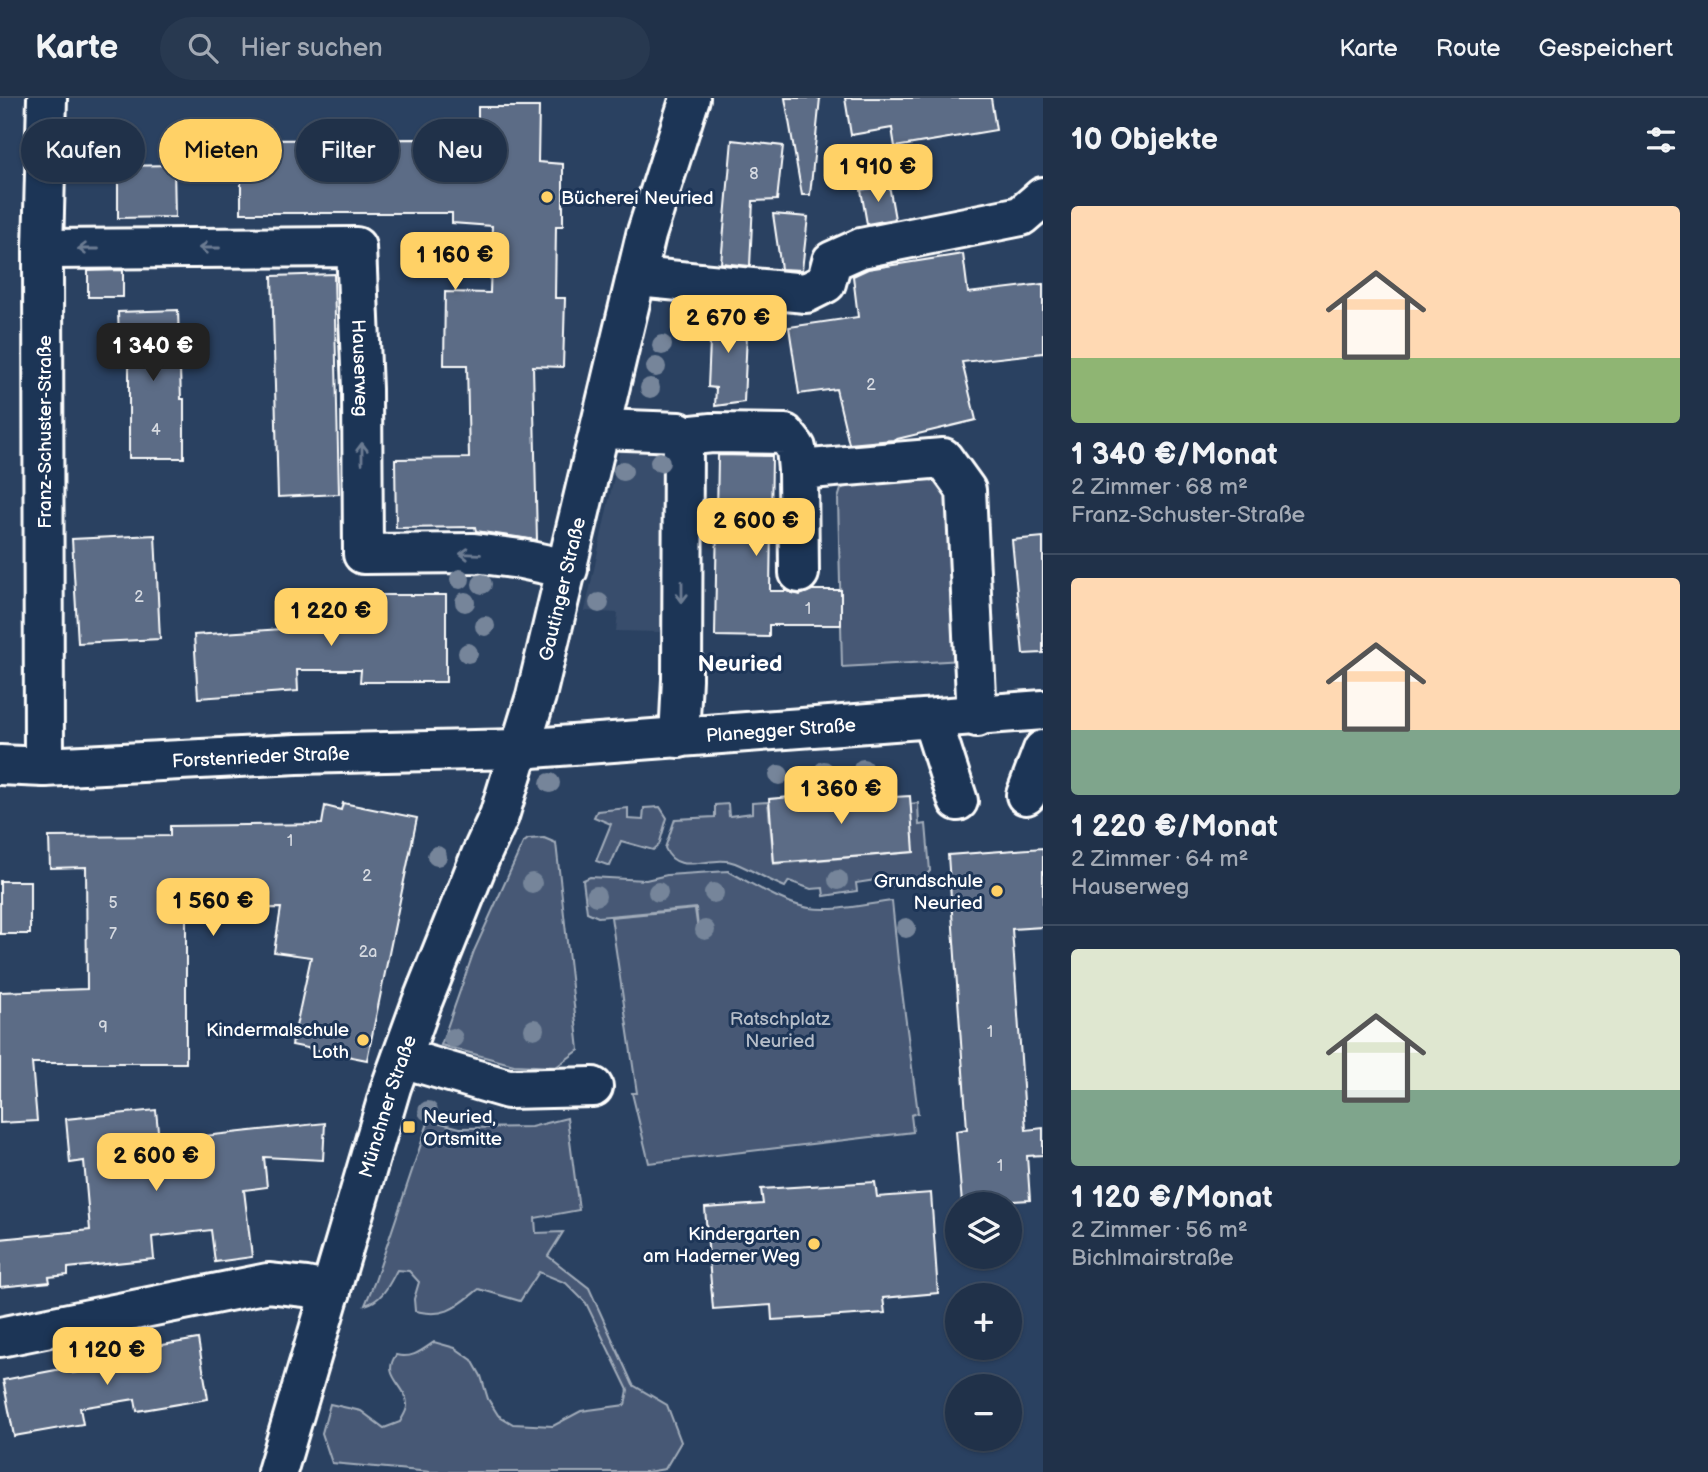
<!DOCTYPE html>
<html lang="de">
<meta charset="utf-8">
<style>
:root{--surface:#203149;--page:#283950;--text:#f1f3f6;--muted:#a2a9b4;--line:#3d4c61;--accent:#ffd166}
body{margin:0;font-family:"Balsamiq Sans",sans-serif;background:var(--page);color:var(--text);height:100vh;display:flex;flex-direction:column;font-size:26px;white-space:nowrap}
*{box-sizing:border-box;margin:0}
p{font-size:23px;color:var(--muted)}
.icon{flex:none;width:38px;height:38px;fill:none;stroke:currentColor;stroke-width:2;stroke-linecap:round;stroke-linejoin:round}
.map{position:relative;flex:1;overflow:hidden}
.sheet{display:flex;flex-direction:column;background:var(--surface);width:665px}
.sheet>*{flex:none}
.hud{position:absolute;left:21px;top:21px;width:665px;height:63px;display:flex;gap:14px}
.fabs{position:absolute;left:945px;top:1094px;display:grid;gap:14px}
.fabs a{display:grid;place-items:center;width:77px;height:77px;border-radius:50%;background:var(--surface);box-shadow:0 2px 5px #0004,0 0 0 2px var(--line);font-size:35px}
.price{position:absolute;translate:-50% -60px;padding:0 16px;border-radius:14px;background:var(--accent);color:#111;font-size:23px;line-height:46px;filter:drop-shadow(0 2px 4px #0008)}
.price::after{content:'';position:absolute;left:50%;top:42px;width:21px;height:16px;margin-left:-10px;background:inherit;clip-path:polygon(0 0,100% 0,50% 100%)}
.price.selected{background:#222;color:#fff}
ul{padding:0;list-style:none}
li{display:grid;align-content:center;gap:14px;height:371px;padding:0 28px}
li+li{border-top:2px solid var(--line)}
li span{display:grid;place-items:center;height:217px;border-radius:7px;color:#555}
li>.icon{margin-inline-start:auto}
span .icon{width:126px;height:126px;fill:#fffc;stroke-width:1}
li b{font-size:30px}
h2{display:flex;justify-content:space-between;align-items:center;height:84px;padding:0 28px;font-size:30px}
.tag{padding:0 24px;border-radius:32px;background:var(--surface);box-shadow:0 2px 5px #0004,0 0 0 2px var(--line);font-size:24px;line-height:63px}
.tag.selected{background:var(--accent);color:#111}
header{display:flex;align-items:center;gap:42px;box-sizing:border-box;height:98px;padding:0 35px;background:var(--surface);border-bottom:2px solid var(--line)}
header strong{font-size:33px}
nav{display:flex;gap:38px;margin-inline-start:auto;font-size:24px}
.search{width:490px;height:63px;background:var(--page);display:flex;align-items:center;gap:18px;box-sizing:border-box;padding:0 24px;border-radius:38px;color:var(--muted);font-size:26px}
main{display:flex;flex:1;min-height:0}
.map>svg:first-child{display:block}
</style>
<header>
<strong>Karte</strong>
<div class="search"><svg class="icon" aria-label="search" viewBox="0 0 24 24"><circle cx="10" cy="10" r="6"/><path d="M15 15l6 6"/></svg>Hier suchen</div>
<nav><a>Karte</a><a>Route</a><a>Gespeichert</a></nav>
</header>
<main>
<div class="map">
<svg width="1043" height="1374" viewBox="0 0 1043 1374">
<rect width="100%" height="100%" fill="#2a4161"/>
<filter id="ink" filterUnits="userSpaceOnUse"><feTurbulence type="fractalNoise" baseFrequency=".0143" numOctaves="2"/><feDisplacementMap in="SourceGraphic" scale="14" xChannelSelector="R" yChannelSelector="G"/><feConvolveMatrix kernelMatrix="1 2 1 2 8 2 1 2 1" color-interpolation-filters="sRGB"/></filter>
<g filter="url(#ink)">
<polygon fill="#394e6c" points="621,347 664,352 667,358 660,534 616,533 618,515 585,513"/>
<g fill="#465975" stroke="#a2acba" stroke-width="2">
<polygon points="929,381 947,389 963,562 842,569 838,401 841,391 851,385"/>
<path d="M768,704L774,766L913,754L910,706L918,705L919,727L926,726L930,773C917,788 903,786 884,789L882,781L856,785L857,793L824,798L823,790L811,791L789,783L785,789C768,782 752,772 735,765C712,756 677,780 665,750L675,721L715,719V707L728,706L729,718L752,715V705Z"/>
<polygon points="660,709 667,720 659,747 653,752 621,743 610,768 596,763 611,726 594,719 597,713 628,710 628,721 643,722 644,710"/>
<polygon points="544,740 556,745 579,952 556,969 514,967 441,947 474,853 523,745 528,741"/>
<path d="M728,773C751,785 784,806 809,810C836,814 866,806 892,803L898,863L918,1015L911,1017L913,1034L649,1065L632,995H637L611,819L695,811L699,839L696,810L598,819L587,814L583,782L590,779L646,782L667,777Z"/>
<path d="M567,1020L579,1112L535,1120L536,1135L563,1134L548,1158L589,1190L633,1287L667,1307L681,1344L665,1371L647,1374H431L332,1365L322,1335L330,1306L361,1313L384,1330L400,1324C402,1320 407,1313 407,1308C408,1287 380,1279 396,1257C412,1261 421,1253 434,1244L455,1250L472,1262L481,1278L488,1301L498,1317L513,1326L553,1328L581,1313L625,1307L628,1292L586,1205L566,1185L539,1174L520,1203L479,1191C455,1210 446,1220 415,1213L414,1201L419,1184L409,1173L397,1172C389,1187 382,1203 365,1207L375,1183L429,1022L460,1030L531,1029Z"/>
</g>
<g fill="#5b6c86" stroke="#fff" stroke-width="2">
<polygon points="785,0 820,0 810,97 802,97"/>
<polygon points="845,0 991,0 996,32 895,49 892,30 851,37"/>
<polygon points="478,9 539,9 538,64 563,66 563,128 556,128 555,200 565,200 563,269 533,268 537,442 476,433 475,429 396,430 395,361 469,360 467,267 444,267 445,194 490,195 492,128 452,125 452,115 241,115 241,42 418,41 419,56 478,57"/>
<polygon points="732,42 783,48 777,102 753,103 750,168 721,165"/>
<polygon points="174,67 175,119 118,120 118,68"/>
<polygon points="889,87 895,121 867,126 861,92"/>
<polygon points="773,116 808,119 802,172 781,171"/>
<polygon points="963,156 968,195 1043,186 1043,255 962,264 976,322 893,342 849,346 836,291 799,296 789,229 858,219 853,178 868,171"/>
<polygon points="123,172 123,199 88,199 88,173"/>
<polygon points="334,176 339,396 278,399 272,178"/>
<polygon points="717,209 748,212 744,304 715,308 716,290 708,289 711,221 716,221"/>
<polygon points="178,212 181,301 184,301 184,360 129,360 129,265 120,266 118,214"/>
<polygon points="718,357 772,358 770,493 787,493 800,497 812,492 841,492 841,527 769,527 769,539 715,538"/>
<polygon points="155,437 160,541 78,545 72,441"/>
<polygon points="1043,439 1043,555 1023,556 1012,442"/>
<polygon points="361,497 446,497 446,584 360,584 361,572 297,572 298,593 198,600 194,537 310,529 311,511 360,511"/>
<polygon points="894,690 894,699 910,698 914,754 774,765 769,701"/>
<polygon points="343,705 417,720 367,962 292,947 311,859 274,854 281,810 186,811 186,965 32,965 37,1023 0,1025 0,894 87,891 86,769 50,770 49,739 170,738 170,728 322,726 325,708 341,712"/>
<polygon points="1043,750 1043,829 1012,831 1026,1032 1043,1030 1043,1057 1027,1058 1030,1102 962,1106 956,1033 967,1031 948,757"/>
<rect x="0" y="783" width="30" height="53"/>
<polygon points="156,1012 159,1043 325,1025 323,1062 264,1059 267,1089 244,1092 252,1159 215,1164 211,1132 152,1139 154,1161 68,1170 68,1177 49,1179 50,1184 0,1189 0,1141 90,1132 84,1063 70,1065 66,1021"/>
<polygon points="875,1084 877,1099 931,1095 938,1195 883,1200 885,1215 840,1218 772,1222 771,1207 713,1211 705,1110 763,1106 761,1091"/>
<polygon points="198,1241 208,1301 137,1313 135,1301 80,1310 83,1326 14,1338 3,1282 72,1269 73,1275 129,1265 127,1253"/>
</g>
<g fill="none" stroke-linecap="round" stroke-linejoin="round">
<g stroke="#fff" stroke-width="44">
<g id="minor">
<path id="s1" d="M43,151L356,149L362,291L363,456L474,455L521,461L568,471"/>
<polyline points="637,179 806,195 826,185 832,163 861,150 1021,118 1043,99"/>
<polyline points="601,331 679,334 683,338 682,581 679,640"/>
<polyline points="683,338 712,335 785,336 796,350 798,372"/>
<polyline points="799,475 798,372 943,360 966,392 977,619"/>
<polyline points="932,622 958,703"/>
<polyline points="44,669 43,151 47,0"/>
<polyline points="1026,697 1043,652"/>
<polyline points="402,960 508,991 593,989"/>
<polyline points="0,1239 268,1185 306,1189 331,1194"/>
<path id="s2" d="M277,1374L391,989L422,904L481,757L499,718L536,598L646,137L690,0"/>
</g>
</g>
<g stroke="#fff" stroke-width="44">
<g id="major">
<path id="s3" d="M0,667L44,669L297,656L519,651L1043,612"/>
</g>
</g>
<use href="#minor" stroke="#1d3557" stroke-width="38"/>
<use href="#major" stroke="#1d3557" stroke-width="38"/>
</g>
<g fill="#76859a">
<circle cx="662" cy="247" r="10"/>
<circle cx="656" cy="269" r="10"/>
<circle cx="650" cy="290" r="10"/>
<circle cx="660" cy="364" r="10"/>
<circle cx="623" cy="373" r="10"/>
<circle cx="460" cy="481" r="10"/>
<circle cx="482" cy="486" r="10"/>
<circle cx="465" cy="504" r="10"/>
<circle cx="599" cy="505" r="10"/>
<circle cx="485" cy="528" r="10"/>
<circle cx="468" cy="555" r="10"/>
<circle cx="863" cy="671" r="10"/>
<circle cx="824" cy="673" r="10"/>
<circle cx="779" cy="677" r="10"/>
<circle cx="550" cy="685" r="10"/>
<circle cx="437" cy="758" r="10"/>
<circle cx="838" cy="782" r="10"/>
<circle cx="532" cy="785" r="10"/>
<circle cx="658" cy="794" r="10"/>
<circle cx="714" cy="795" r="10"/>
<circle cx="596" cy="798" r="10"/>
<circle cx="906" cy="830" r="10"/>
<circle cx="705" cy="832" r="10"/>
<circle cx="534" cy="931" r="10"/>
<circle cx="453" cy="940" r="10"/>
<circle cx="428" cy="1013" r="10"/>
</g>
<defs><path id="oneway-shaft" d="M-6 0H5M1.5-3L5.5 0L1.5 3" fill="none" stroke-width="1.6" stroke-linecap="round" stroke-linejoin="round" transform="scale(1.75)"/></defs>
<g stroke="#6c7c92">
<use href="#oneway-shaft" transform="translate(209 150) rotate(180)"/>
<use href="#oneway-shaft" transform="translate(88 151) rotate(180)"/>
<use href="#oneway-shaft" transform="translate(362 355) rotate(-90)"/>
<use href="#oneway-shaft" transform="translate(470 456) rotate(-178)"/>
<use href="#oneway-shaft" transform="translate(682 494) rotate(90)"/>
</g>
</g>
<g fill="#ffd166" stroke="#1d3557" stroke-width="2.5">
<circle cx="547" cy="99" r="7"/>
<circle cx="997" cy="793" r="7"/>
<circle cx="363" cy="942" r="7"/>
<rect x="402" y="1022" width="14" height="14" rx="3.5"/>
<circle cx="814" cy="1146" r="7"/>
</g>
<g text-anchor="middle" stroke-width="6" stroke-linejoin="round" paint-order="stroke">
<g font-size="16" fill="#d6dae1">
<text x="754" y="81">8</text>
<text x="871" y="292">2</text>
<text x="156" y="337">4</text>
<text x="139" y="504">2</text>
<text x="808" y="516">1</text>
<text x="290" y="748">1</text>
<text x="367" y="783">2</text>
<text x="113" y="810">5</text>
<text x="113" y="841">7</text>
<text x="368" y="859">2a</text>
<text x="103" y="934">9</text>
<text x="990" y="939">1</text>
<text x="1000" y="1073">1</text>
</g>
<g font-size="19" fill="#fff" stroke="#1d3557" text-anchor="end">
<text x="561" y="106" text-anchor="start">Bücherei Neuried</text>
<text x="983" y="789">Grundschule<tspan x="983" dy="22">Neuried</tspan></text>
<text x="349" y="938">Kindermalschule<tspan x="349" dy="22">Loth</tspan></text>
<text x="423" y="1025" text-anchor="start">Neuried,<tspan x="423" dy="22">Ortsmitte</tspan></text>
<text x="800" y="1142">Kindergarten<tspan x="800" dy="22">am Haderner Weg</tspan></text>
</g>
<g font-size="19" fill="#fff" stroke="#1d3557">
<text dy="7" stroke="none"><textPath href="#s1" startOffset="434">Hauserweg</textPath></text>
<text transform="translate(44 334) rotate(-90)" y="7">Franz-Schuster-Straße</text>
<text dy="7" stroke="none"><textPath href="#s2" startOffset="929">Gautinger Straße</textPath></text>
<text dy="7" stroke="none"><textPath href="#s3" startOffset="782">Planegger Straße</textPath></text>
<text dy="7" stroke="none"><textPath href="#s3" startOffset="261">Forstenrieder Straße</textPath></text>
<text dy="7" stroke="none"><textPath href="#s2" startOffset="382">Münchner Straße</textPath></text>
</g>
<g font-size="19" fill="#b5bdc8" stroke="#1d3557">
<text x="780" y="927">Ratschplatz<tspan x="780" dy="22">Neuried</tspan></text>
</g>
<g font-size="23" font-weight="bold" fill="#fff" stroke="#1d3557">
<text x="740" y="573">Neuried</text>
</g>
</g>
</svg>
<div class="fabs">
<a><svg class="icon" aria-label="layers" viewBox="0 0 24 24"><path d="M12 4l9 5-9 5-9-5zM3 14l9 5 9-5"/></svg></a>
<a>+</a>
<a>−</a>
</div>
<b class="price" style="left:878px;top:106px">1 910 €</b>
<b class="price" style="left:455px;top:194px">1 160 €</b>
<b class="price" style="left:728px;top:257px">2 670 €</b>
<b class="price selected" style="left:153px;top:285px">1 340 €</b>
<b class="price" style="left:756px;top:460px">2 600 €</b>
<b class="price" style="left:331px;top:550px">1 220 €</b>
<b class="price" style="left:841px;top:728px">1 360 €</b>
<b class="price" style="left:213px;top:840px">1 560 €</b>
<b class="price" style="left:156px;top:1095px">2 600 €</b>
<b class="price" style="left:107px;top:1289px">1 120 €</b>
<div class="hud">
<a class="tag">Kaufen</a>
<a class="tag selected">Mieten</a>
<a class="tag">Filter</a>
<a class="tag">Neu</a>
</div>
</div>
<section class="sheet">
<h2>10 Objekte<svg class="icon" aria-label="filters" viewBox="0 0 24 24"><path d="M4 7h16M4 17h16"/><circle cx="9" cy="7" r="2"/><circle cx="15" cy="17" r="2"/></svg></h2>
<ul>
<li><span style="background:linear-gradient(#ffd9b3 70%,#8fb573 0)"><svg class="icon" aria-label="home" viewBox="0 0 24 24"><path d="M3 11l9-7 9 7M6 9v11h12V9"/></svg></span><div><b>1 340 €/Monat</b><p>2 Zimmer · 68 m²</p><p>Franz-Schuster-Straße</p></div></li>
<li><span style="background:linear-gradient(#ffd9b3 70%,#7fa58c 0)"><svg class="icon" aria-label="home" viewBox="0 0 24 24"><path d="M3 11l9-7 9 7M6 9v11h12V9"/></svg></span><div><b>1 220 €/Monat</b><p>2 Zimmer · 64 m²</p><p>Hauserweg</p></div></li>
<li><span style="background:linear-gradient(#dfe7d0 65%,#7fa58c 0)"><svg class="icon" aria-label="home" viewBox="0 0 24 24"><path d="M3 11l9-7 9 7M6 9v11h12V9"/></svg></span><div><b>1 120 €/Monat</b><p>2 Zimmer · 56 m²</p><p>Bichlmairstraße</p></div></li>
</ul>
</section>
</main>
